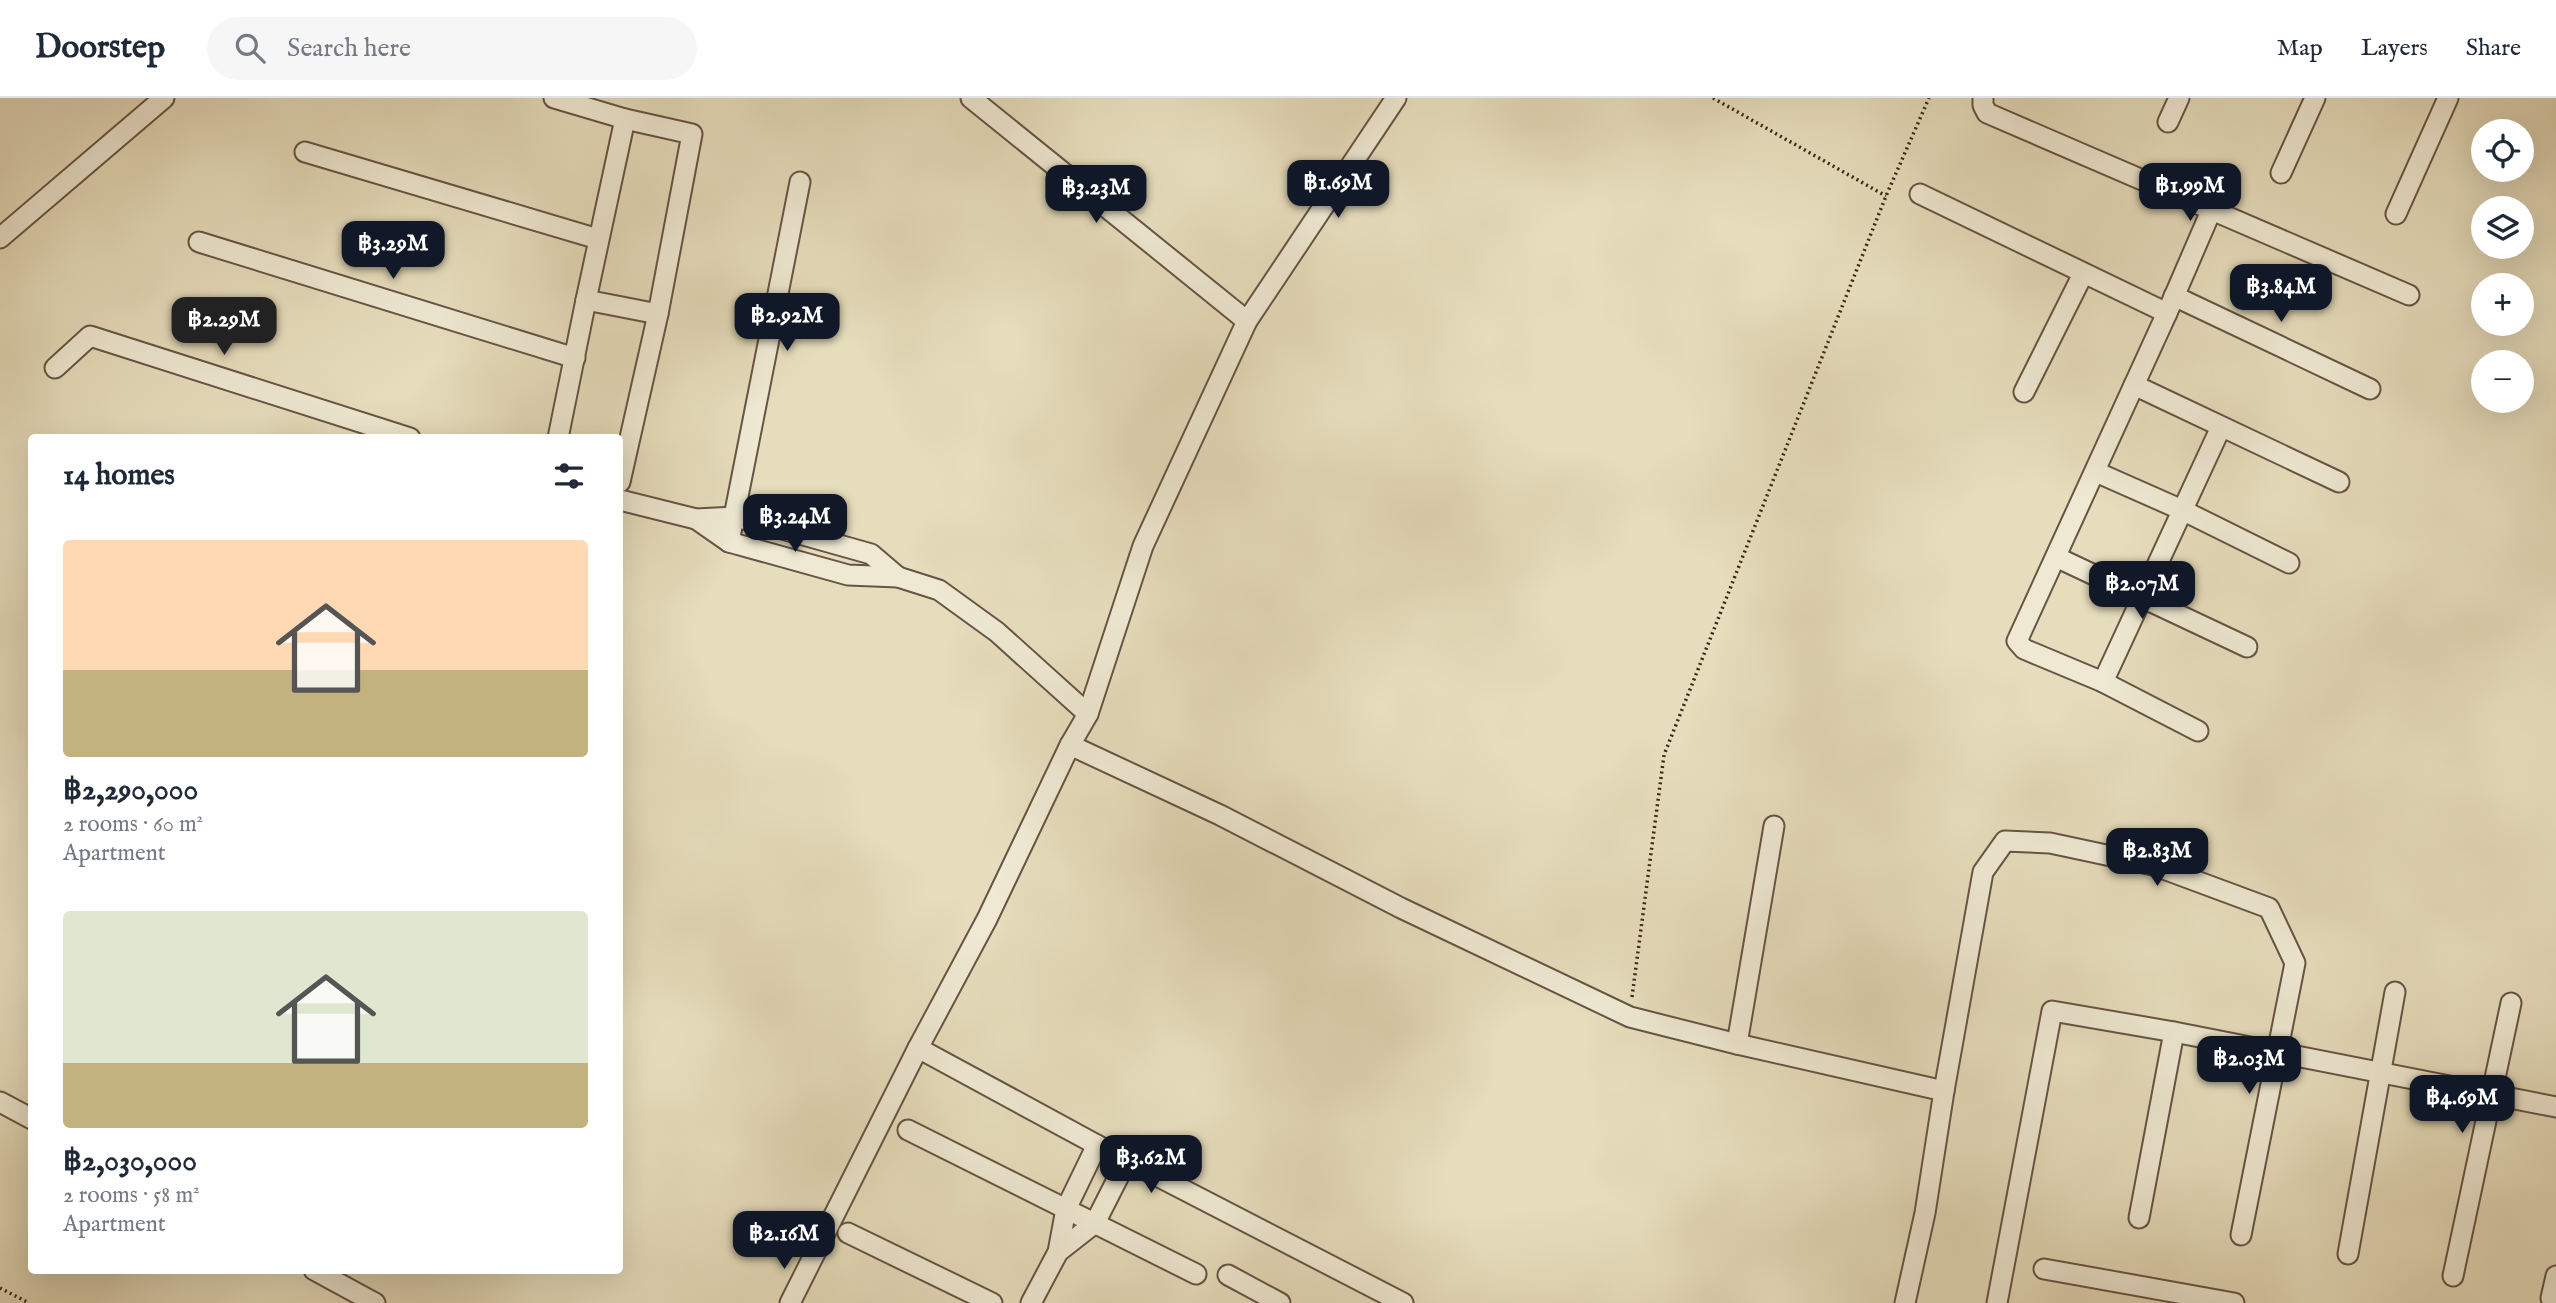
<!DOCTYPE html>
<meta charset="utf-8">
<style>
:root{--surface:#fff;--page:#f6f6f7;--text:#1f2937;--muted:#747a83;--line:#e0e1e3;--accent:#111827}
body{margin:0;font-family:"IM FELL English",serif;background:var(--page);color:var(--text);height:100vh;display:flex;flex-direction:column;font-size:26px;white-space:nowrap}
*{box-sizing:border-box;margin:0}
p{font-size:23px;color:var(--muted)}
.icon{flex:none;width:38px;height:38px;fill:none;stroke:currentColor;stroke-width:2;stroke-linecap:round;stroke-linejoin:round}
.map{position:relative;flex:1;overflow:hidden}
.drawer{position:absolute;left:28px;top:336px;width:595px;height:840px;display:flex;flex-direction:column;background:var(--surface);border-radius:7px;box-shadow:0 7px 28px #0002}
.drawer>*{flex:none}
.controls{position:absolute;left:2471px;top:21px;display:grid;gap:14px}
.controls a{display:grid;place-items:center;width:63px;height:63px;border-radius:50%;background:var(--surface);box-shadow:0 7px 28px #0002;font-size:35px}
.price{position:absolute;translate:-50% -60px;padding:0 16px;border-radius:14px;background:var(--accent);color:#fff;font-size:23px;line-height:46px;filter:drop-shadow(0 2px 4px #0008)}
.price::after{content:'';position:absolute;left:50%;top:42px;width:21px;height:16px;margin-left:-10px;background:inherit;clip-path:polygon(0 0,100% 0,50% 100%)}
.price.current{background:#222;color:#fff}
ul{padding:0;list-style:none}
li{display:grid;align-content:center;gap:14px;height:371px;padding:0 35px}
li span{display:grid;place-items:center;height:217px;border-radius:7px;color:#555}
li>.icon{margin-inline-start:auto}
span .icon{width:126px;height:126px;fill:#fffc;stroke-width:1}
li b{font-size:30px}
h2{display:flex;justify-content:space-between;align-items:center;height:84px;padding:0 35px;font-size:30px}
header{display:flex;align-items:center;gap:42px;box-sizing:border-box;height:98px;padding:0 35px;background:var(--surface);border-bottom:2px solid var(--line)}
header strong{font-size:33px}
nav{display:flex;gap:38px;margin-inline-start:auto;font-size:24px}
.search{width:490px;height:63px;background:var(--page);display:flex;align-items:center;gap:18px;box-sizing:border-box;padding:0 24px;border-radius:38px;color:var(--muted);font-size:26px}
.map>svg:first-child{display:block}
</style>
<header>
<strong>Doorstep</strong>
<div class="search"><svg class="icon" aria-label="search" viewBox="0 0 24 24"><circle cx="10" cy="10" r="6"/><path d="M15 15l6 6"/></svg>Search here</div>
<nav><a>Map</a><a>Layers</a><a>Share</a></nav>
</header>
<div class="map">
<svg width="2556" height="1205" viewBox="0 0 2556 1205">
<rect width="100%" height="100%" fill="#e6ddbc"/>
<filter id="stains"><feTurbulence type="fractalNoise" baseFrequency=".00286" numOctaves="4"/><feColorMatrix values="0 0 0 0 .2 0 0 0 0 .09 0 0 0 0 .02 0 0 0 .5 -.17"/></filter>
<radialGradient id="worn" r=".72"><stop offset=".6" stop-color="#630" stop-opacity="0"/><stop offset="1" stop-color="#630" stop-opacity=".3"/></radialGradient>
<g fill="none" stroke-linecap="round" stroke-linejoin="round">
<g stroke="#675445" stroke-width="23">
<g id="minor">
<polyline points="554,0 625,21 692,36 658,216 586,202 558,340"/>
<polyline points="971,0 1247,223"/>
<polyline points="1983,0 1983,7 1987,15 2409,197"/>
<polyline points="2168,24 2179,0"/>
<polyline points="305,54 598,141"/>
<polyline points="2281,75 2315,0"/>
<polyline points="1920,96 2167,215 2211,113"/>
<polyline points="2396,116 2448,0"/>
<polyline points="0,140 164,0"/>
<polyline points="199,144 575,260"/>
<polyline points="2174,198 2370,291"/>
<polyline points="586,202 625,21"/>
<polyline points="2167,215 2017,543 2024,551 2103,584 2198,633"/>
<polyline points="55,270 90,238 410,340"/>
<polyline points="2134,287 2339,384"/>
<polyline points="2024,294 2083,176"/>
<polyline points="2096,374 2182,412 2289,465"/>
<polyline points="620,384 658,216"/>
<polyline points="620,402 696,421 735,419 775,429 871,456 898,479"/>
<polyline points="696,421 729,444 848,477 898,479 939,492 997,534 1088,616"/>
<polyline points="729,444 800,84"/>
<polyline points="2056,459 2247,549"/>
<polyline points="2103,584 2221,329"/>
<polyline points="1070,647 1220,717 1401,810 1630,919 1737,946"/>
<polyline points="1774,728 1737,946 1944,993"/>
<polyline points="918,950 1097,1047 1403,1205"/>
<polyline points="0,1004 32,1021"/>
<polyline points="908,1032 1196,1176"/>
<polyline points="2139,1120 2174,934"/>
<polyline points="848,1135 992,1205"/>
<polyline points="1058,1154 1095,1125 1127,1062"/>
<polyline points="2348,1156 2395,894"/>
<polyline points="2044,1171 2234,1205"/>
<polyline points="314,1172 375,1205"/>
<polyline points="1228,1177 1280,1205"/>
<polyline points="2453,1178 2511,905"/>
<polyline points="2551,1200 2556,1178"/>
<polyline points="790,1205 918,950 987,821 1070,647 1088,616 1143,448 1247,223 1396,0"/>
<polyline points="1031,1205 1058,1154 1066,1111 1097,1047"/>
<polyline points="1905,1205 1925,1115 1944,993 1983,774 2005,743 2050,745 2153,767 2269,810 2295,865 2241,1137"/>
<polyline points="1997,1205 2052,913 2174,934 2556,1009"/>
</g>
</g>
<g stroke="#3d261d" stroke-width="3.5" stroke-dasharray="2 3.5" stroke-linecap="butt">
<polyline points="1713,0 1886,98"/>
<polyline points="1632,899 1664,657 1886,98 1929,0"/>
<polyline points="0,1190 29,1205"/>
</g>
<use href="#minor" stroke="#efe9d3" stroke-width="19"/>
</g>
<rect width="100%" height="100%" filter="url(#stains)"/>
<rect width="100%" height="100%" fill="url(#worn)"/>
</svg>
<div class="controls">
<a><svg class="icon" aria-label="locate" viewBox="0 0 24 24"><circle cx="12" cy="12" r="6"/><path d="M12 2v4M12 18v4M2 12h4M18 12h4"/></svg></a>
<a><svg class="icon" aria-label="layers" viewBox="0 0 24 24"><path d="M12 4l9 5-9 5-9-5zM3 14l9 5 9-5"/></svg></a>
<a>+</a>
<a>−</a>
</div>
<b class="price" style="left:1338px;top:122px">฿1.69M</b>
<b class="price" style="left:2190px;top:125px">฿1.99M</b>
<b class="price" style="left:1096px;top:127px">฿3.23M</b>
<b class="price" style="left:393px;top:183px">฿3.29M</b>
<b class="price" style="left:2281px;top:226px">฿3.84M</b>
<b class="price" style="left:787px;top:255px">฿2.92M</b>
<b class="price current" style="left:224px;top:259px">฿2.29M</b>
<b class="price" style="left:795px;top:456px">฿3.24M</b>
<b class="price" style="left:2142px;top:523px">฿2.07M</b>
<b class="price" style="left:2157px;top:790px">฿2.83M</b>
<b class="price" style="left:2249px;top:998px">฿2.03M</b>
<b class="price" style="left:2462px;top:1037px">฿4.69M</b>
<b class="price" style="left:1151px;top:1097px">฿3.62M</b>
<b class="price" style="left:784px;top:1173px">฿2.16M</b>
<section class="drawer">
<h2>14 homes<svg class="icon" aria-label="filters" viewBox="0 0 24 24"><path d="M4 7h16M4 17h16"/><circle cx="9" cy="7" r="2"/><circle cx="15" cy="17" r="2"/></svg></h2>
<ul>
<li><span style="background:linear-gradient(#ffd9b3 60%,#c2b280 0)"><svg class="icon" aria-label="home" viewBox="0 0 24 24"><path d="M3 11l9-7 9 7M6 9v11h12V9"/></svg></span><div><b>฿2,290,000</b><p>2 rooms · 60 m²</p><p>Apartment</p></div></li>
<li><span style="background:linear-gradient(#dfe7d0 70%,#c2b280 0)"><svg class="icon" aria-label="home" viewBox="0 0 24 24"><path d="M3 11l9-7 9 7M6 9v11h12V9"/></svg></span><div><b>฿2,030,000</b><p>2 rooms · 58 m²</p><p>Apartment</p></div></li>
</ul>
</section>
</div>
